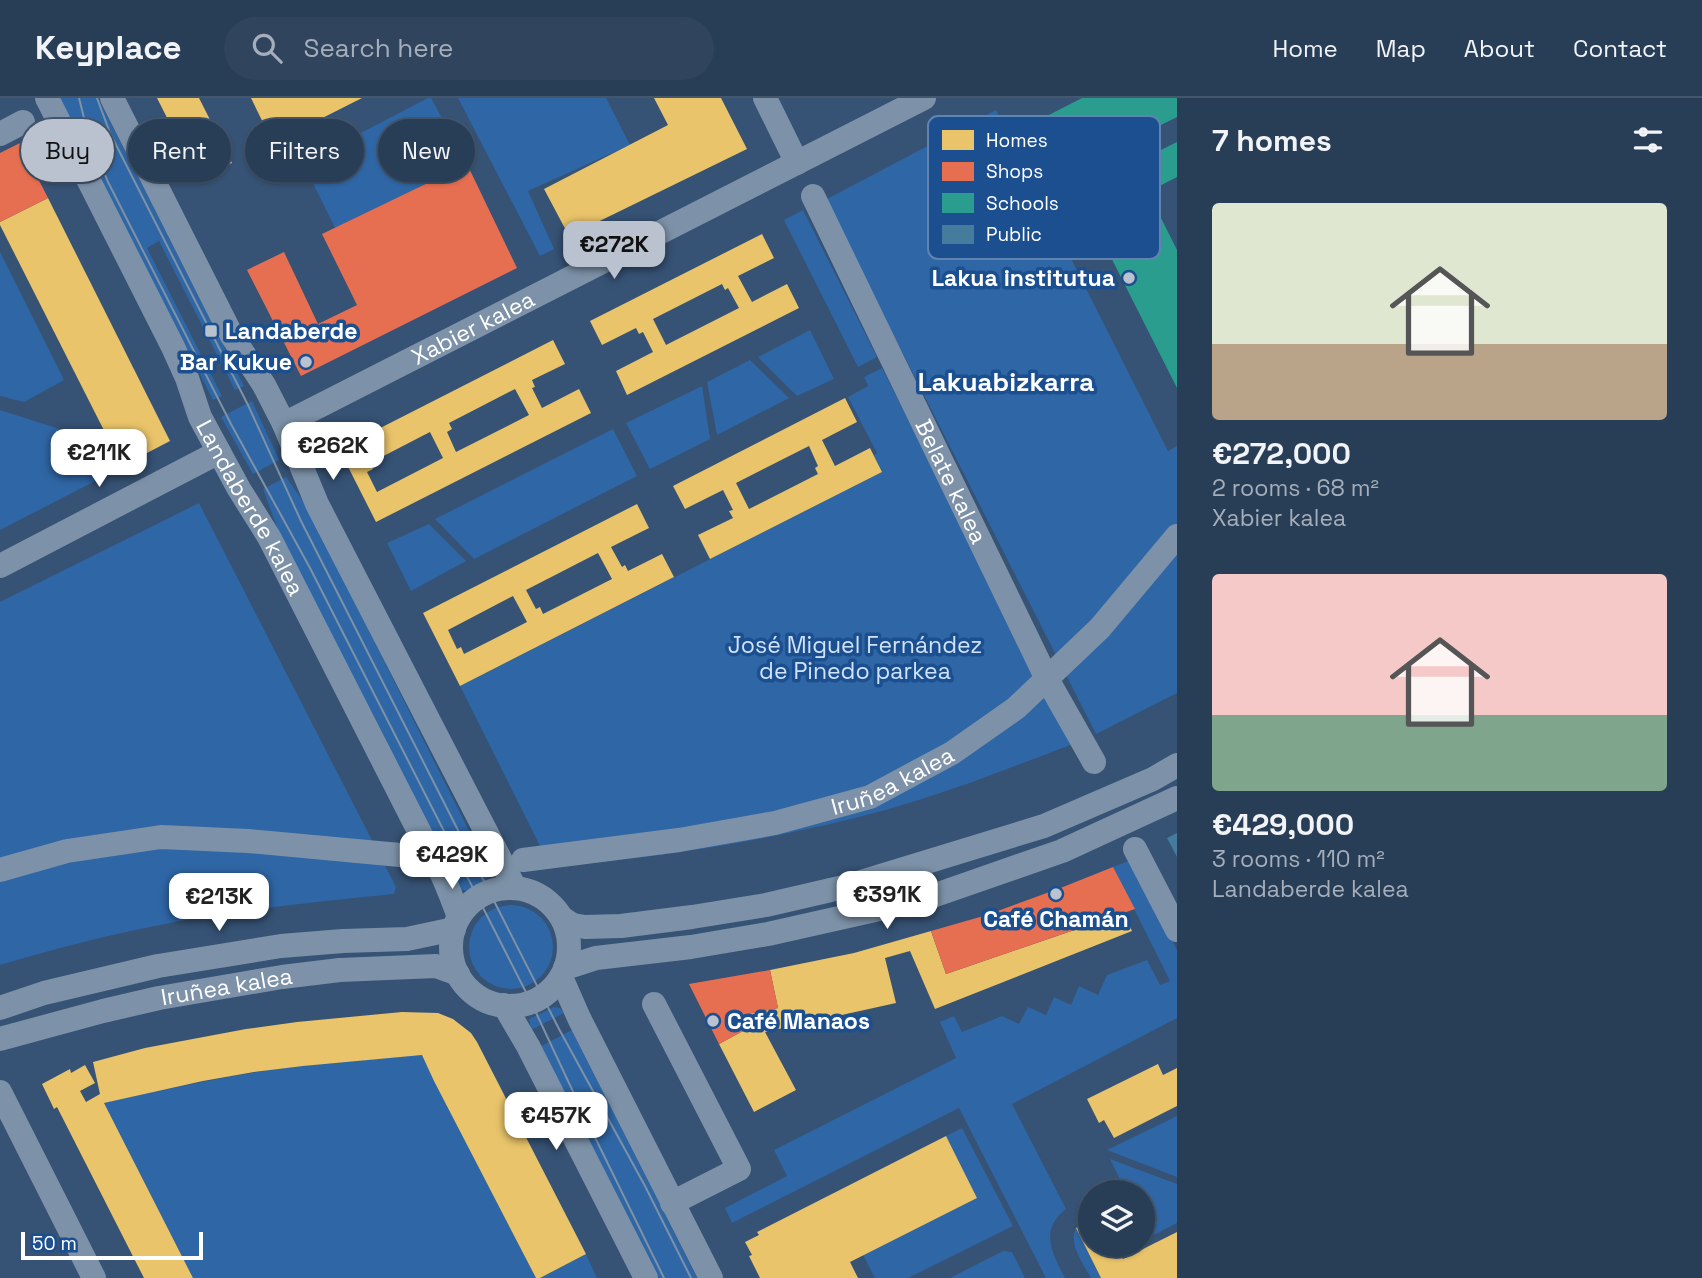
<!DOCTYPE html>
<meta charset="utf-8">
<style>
:root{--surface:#283e57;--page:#30455d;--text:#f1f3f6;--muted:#a5aeba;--line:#44576d;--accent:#b9c2ce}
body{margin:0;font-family:"Space Grotesk",sans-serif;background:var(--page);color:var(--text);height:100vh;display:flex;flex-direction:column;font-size:26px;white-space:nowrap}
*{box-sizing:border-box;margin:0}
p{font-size:23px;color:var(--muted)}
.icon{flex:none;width:38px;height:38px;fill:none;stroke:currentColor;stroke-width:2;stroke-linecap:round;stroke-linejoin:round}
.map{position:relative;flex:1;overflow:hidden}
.side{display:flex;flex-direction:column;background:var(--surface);width:525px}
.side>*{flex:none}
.hud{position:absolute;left:21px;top:21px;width:665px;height:63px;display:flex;gap:14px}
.buttons{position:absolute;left:1078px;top:1082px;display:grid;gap:14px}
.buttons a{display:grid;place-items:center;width:77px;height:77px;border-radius:50%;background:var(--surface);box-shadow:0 2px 5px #0004,0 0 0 2px var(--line);font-size:35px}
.scale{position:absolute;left:21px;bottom:18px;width:182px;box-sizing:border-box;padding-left:7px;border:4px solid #fff;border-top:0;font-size:19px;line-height:24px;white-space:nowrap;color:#fff;-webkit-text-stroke:5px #1b4f8f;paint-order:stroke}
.price{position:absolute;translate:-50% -60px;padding:0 16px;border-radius:14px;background:#fff;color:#222;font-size:23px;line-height:46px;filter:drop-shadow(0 2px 4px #0008)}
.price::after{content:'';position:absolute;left:50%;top:42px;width:21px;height:16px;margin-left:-10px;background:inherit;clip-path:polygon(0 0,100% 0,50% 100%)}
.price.selected{background:var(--accent);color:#111}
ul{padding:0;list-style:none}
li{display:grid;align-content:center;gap:14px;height:371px;padding:0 35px}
li span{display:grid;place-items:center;height:217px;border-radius:7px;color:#555}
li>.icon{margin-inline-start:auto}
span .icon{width:126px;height:126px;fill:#fffc;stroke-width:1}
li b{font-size:30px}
h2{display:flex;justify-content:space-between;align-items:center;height:84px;padding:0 35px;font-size:30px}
.pill{padding:0 24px;border-radius:32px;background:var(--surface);box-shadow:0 2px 5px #0004,0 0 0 2px var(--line);font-size:24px;line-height:63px}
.pill.selected{background:var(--accent);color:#111}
header{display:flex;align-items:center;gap:42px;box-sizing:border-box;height:98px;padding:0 35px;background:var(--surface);border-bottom:2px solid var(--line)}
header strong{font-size:33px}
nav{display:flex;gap:38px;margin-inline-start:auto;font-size:24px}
.search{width:490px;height:63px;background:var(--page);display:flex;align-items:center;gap:18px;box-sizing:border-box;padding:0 24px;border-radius:38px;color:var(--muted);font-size:26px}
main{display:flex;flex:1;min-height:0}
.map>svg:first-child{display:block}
</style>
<header>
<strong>Keyplace</strong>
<div class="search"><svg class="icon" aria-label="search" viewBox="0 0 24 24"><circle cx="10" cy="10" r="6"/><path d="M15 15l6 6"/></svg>Search here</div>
<nav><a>Home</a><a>Map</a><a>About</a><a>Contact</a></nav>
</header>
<main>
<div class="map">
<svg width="1177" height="1180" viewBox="0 0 1177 1180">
<rect width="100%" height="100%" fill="#365274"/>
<g fill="#2f66a5">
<polygon points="59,0 98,0 244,288 235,292 159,143 147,150 222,298 213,302"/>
<polygon points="428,0 431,0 467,66 335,130 303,65"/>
<polygon points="458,0 606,0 630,47 528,93 554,151 540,158"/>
<polygon points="996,12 1168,353 1177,348 1177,595 1096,636 825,102"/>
<polygon points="803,112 877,259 858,269 784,122"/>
<polygon points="0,154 64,282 24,304 0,298"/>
<polygon points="810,232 834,281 797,298 758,259"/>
<polygon points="750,262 789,300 717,337 707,284"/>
<path d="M882,270L1073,646C1010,670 947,695 882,713C773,742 662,760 550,768L460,588L882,374L874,357L877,355L848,299L868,288L864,279Z"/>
<polygon points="702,288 710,341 650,371 626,325"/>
<polygon points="252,303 279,362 253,376 221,319"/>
<polygon points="0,312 85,339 103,379 0,432"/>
<polygon points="613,331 637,378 474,461 435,421"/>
<polygon points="286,379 307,409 469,733 431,734 278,432 263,391"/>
<path d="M199,405L396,789L394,796C314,804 234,812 155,828C103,838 51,852 0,867V504Z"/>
<polygon points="429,426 466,463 411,493 387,445"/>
<path d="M1131,762L1177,852V920L1012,1006L1066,1111C1039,1132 1052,1154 1065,1180H1046L959,1010L732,1125L725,1110L787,1078L774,1052L956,960L940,924L954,918L962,934L1002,918L1019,926L1028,909L1046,917L1054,899L1071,907L1079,888L1098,897L1107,877L1147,862L1160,887L1170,883L1113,769Z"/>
<polygon points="447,767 487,767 491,778 467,793 460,791"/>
<circle cx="511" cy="849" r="42"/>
<polygon points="554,909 560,910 564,915 531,932 529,921"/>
<polygon points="572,932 697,1180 659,1180 541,948"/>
<path d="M422,957L536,1180H193L104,1005C153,994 202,983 251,975C308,966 365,962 422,957Z"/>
<polygon points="1177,1017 1177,1079 1107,1052 1177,1018"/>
<polygon points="962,1030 1013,1128 908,1180 875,1180 863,1157 977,1100 946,1038"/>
<polygon points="1110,1061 1177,1086 1177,1125 1150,1139 1143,1126 1143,1094 1126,1094"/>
<path d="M1076,1130L1101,1180H1091C1083,1165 1068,1146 1076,1130Z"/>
<polygon points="1003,1153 1012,1154 1025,1180 950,1180"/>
<polygon points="586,1156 597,1180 540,1180"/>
</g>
<g fill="#e9c46a" fill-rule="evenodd">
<polygon points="157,0 199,0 232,65 199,83"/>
<polygon points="251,0 362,0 273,45"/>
<polygon points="654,0 721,0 747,51 569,138 544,91 668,27"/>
<polygon points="48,100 170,343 122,368 0,127 0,124"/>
<path d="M762,136L774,160L738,178L752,204L787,186L799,210L627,297L616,273L653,254L643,234L639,236L636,230L602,247L590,223ZM722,186L725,192L728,190L739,210L666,247L653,221Z"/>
<path d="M553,242L565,266L532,282L535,289L532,290L542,310L579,291L591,315L376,424L339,351ZM515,291L529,317L456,354L447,334L452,331L449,325ZM430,334L443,360L377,394L367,374L373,371L370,365Z"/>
<path d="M845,300L857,324L822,342L835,368L870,350L882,374L710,461L698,437L733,420L729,413L733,412L723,392L685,411L673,388ZM809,348L818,368L815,370L818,376L749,411L736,385Z"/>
<path d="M637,406L649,430L611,449L622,469L625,467L628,473L662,456L674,479L460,588L423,515ZM598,455L612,481L543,516L540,509L536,511L526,492ZM513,498L527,524L464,556L461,549L457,551L448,532Z"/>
<polygon points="1124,815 1132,833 935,911 910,853 885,860 896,905 765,934 796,992 754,1014 719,946 754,927 748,916 778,910 770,872 854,855 931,833 946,876"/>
<polygon points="402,914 438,915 453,921 471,935 477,944 586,1156 540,1180 536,1180 434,983 422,957 303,968 254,974 203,983 104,1005 193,1180 144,1180 57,1009 54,1011 42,986 70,971 71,975 85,967 95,985 80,993 86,1004 100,996 93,964 145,950 246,931 297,924"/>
<polygon points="1158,966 1163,977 1177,970 1177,1008 1114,1040 1104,1022 1099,1025 1087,1001"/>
<polygon points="946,1038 977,1100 850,1164 858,1180 760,1180 749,1158 752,1157 745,1144 759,1137 757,1134"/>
<polygon points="1090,1122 1090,1146 1115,1146 1123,1161 1177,1134 1177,1180 1101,1180 1076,1130"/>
</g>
<g fill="#e76f51">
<polygon points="20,45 48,100 0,124 0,55"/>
<polygon points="467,66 517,170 301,278 247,172 284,154 318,226 357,207 322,136"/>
<polygon points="1113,769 1135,811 946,876 931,833 987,817 1063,789"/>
<polygon points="770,872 778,910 748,916 754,927 719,946 689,886"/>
</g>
<polygon fill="#2a9d8f" points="1082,0 1177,0 1177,19 1123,46 1133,66 1177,44 1177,79 1148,94 1177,152 1177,290 1041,21"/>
<polygon fill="#457b9d" points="1177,735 1177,759 1167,740"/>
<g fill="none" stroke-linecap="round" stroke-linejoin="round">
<g stroke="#7d92a8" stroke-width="24">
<path id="s1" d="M47,0L173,249L187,280L200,319L239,391L269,439L423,741C439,766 449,792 459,819"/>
<polyline points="112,0 232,238 264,287 284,326 317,406 515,790"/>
<polyline points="765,0 797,65"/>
<polyline points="0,36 23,24"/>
<path id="s2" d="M813,98L1047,581L1094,664"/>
<path id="s3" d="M284,326L924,0"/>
<polyline points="0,468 219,354"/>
<polyline points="1135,751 1177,832"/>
<path id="s4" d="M523,762L679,742L775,725L870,699L952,655L1016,610L1100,530L1177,438"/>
<polyline points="0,772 67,753 161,739 248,743 400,757"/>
<circle cx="510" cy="849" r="59"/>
<polyline points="562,820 573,827 585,829 621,828 692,819 766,807 848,788 1044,728 1153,681 1177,667"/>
<polyline points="565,870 596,860 691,849 768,836 924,801 1062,753 1177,700"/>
<polyline points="561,879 579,920 711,1180"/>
<polyline points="654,906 739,1071 672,1105"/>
<polyline points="504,907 528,948 646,1180"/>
<polyline points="0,910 44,895 158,868 281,848 343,843 407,841 454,831"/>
<path id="s5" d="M0,941L103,913L159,900L282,879L340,872L436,868L458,876"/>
<polyline points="0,994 94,1180"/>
</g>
<g stroke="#7e92a7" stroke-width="2">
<polyline points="79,0 87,32 108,84 231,326 310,470 531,904 584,1017 664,1180"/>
<polyline points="97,0 110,35 248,307 301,423 463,742 559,931 645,1088 691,1180"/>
</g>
</g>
<g fill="#b9c2ce" stroke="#1b4f8f" stroke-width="2.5">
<circle cx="1129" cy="180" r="7"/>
<rect x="204" y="226" width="14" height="14" rx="3.5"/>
<circle cx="306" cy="264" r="7"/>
<circle cx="1056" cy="796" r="7"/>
<circle cx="713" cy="923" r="7"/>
</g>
<g text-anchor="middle" stroke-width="7" stroke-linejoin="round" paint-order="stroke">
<g font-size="23" font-weight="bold" fill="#fff" stroke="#1b4f8f" text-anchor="end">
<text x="1115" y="188">Lakua institutua</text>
<text x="225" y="241" text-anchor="start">Landaberde</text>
<text x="292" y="272">Bar Kukue</text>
<text x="1056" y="829" text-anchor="middle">Café Chamán</text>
<text x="727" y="931" text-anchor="start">Café Manaos</text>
</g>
<g font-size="23" fill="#fff" stroke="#1b4f8f">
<text dy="8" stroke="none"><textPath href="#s3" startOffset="212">Xabier kalea</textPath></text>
<text dy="8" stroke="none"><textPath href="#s2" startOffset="317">Belate kalea</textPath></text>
<text dy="8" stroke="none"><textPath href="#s1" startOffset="458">Landaberde kalea</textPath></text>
<text dy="8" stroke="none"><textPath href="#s4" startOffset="380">Iruñea kalea</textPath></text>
<text dy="8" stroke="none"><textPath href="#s5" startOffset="233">Iruñea kalea</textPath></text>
</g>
<g font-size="23" fill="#cfe3fa" stroke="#1b4f8f">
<text x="855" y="555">José Miguel Fernández<tspan x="855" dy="26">de Pinedo parkea</tspan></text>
</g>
<g font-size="26" font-weight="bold" fill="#fff" stroke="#1b4f8f">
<text x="1006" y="293">Lakuabizkarra</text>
</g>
</g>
<rect x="928" y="18" width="232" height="143" rx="10" fill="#1b4f8f" stroke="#5f84b1" stroke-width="2"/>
<rect x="942" y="32" width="32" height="20" fill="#e9c46a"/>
<rect x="942" y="64" width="32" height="19" fill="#e76f51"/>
<rect x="942" y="95" width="32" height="20" fill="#2a9d8f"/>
<rect x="942" y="127" width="32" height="19" fill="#457b9d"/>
<g font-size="19" fill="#fff">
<text x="986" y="49">Homes</text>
<text x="986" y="80">Shops</text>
<text x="986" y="112">Schools</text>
<text x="986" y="143">Public</text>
</g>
</svg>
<div class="buttons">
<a><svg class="icon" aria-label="layers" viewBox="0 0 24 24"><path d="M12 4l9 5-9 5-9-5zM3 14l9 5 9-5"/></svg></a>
</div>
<div class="scale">50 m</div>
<b class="price selected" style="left:614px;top:183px">€272K</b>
<b class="price" style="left:333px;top:384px">€262K</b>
<b class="price" style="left:99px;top:391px">€211K</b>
<b class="price" style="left:452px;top:793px">€429K</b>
<b class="price" style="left:887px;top:833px">€391K</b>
<b class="price" style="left:219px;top:835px">€213K</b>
<b class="price" style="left:556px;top:1054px">€457K</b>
<div class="hud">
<a class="pill selected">Buy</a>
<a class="pill">Rent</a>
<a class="pill">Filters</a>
<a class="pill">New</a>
</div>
</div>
<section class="side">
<h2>7 homes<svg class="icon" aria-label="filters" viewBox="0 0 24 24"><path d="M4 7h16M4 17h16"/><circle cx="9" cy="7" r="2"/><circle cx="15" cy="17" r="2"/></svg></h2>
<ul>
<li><span style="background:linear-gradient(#dfe7d0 65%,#b9a48a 0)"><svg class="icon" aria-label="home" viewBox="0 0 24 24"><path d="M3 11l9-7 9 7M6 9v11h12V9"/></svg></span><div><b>€272,000</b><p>2 rooms · 68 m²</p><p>Xabier kalea</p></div></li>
<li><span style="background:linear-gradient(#f6c9c9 65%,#7fa58c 0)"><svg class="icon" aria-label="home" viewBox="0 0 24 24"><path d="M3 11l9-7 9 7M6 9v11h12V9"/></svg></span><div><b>€429,000</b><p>3 rooms · 110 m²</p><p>Landaberde kalea</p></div></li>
</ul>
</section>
</main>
